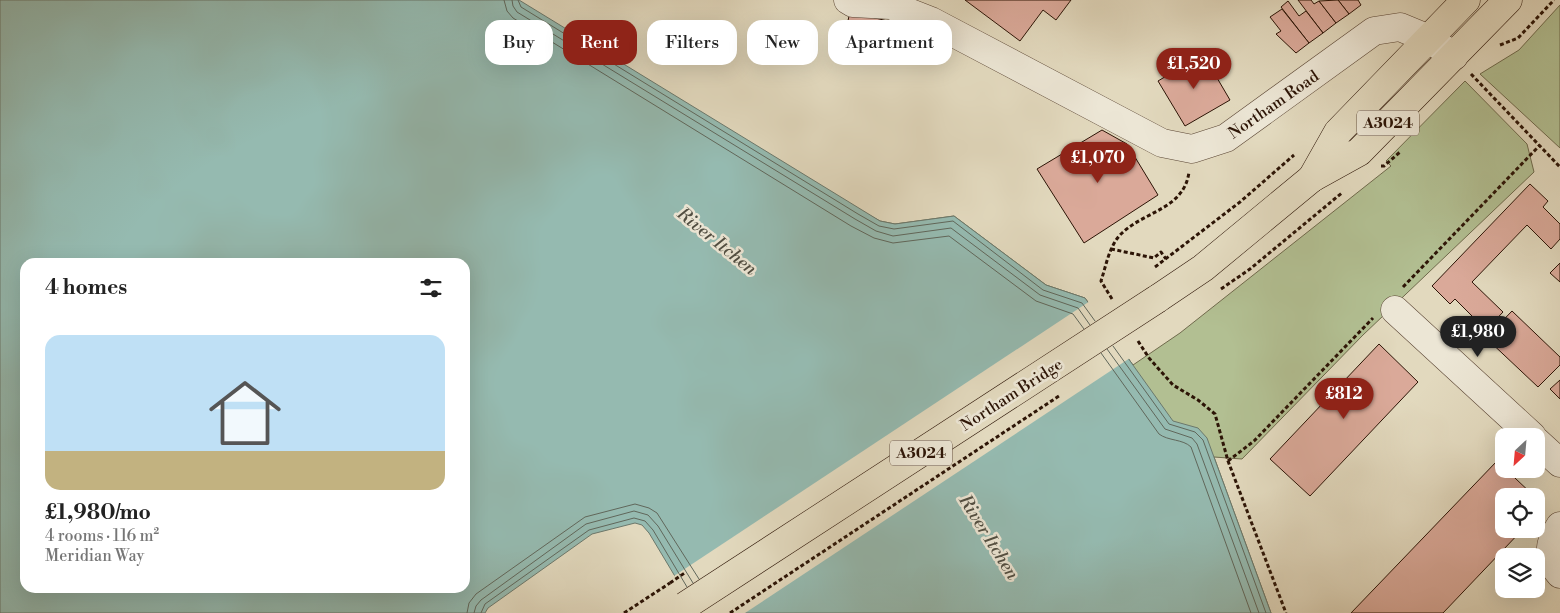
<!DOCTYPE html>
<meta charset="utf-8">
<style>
:root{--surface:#fff;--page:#f6f6f6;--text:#222;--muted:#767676;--accent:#8f2418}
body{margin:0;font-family:"Libre Bodoni",serif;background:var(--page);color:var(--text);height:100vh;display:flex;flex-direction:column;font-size:19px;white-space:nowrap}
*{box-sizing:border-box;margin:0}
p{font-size:16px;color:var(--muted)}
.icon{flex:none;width:28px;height:28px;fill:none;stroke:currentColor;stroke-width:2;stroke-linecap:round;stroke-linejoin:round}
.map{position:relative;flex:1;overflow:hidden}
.details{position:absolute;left:20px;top:258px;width:450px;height:335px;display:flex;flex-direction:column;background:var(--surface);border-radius:15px;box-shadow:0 5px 20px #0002}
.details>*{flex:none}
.hud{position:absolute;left:485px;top:20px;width:475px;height:45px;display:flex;gap:10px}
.needle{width:32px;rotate:206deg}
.buttons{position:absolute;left:1495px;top:428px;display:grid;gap:10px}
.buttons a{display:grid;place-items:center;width:50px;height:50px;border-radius:10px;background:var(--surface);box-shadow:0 5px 20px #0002;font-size:25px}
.price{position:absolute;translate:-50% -42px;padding:0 11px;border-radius:18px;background:var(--accent);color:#fff;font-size:16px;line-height:32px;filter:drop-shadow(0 1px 2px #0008)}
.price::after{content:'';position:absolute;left:50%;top:30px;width:15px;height:11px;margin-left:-8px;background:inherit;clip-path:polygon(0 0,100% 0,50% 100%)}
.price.selected{background:#222;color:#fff}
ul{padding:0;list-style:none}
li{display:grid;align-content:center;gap:10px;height:265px;padding:0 25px}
li span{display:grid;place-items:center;height:155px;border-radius:15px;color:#555}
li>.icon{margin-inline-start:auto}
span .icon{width:90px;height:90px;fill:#fffc;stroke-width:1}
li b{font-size:21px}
h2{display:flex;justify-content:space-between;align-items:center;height:60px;padding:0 25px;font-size:21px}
.chip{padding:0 18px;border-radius:15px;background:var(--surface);box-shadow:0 5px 20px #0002;font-size:18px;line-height:45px}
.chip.selected{background:var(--accent);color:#fff}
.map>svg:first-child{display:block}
</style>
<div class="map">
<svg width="1560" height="613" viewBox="0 0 1560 613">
<rect width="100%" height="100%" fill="#e2d9be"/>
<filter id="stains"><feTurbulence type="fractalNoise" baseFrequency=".004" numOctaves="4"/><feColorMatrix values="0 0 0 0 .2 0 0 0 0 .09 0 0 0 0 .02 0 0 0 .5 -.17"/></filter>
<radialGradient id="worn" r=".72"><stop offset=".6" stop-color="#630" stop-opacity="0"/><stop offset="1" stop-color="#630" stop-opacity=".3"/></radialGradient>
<g fill="#b2bf92" stroke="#6f6a4c">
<polygon points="1560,5 1560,148 1480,74 1519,50"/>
<polygon points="1465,81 1527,144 1534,172 1363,335 1242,459 1214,457 1271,613 860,210 880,221 895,224 954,216 1046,285 1085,298 1133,365 1180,333 1391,166 1386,161"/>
</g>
<path fill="#95bab0" stroke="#6b786c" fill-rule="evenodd" d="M0,0H519L880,221L895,224L954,216L1046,285L1085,298L1173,421L1198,428L1207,438L1271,613H697L649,533L642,525L635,523L592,534L488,608L485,613H0ZM25,262H465V588H25Z"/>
<polygon fill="#e2d9be" points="1090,301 1130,358 745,613 694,613 690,608 674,576"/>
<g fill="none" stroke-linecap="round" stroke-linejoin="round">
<g stroke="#60675b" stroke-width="1">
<polyline points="504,0 507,11 513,18 851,226 874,238 893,243 949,236 1036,301 1073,314 1084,329"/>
<polyline points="512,0 513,6 517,12 855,219 876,231 893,236 951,228 1040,295 1078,308 1090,325"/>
<polyline points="518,0 521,7 858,214 879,226 894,229 953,221 1043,290 1082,303 1095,321"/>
<polyline points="1113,346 1169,424 1195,432 1203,440 1266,613"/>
<polyline points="1107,349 1165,429 1192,438 1197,444 1259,613"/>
<path d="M1101,353L1159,434C1168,441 1183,439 1191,447L1251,613"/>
<polyline points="467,613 469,603 476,594 585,517 635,504 649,508 657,513 699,579"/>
<polyline points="474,613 476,606 481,600 586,524 634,511 648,515 658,526 693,583"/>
<polyline points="481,613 485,604 589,530 634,518 645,521 653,530 687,587"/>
</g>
</g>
<g fill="#daa999" stroke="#2c1406">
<polygon points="965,0 1071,0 1056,20 1043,10 1020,41"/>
<polygon points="1298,0 1311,0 1314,4 1319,1 1336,23 1323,33"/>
<polygon points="1338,0 1358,0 1361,5 1349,14"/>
<polygon points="1338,0 1349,14 1336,23 1319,1"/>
<polygon points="1288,1 1299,16 1306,11 1323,33 1309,43 1281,7"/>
<polygon points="1282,9 1309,43 1296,53 1276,34 1281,31 1270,17"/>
<polygon points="850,12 917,28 909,62 842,46"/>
<polygon points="1203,54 1230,100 1185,126 1158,81"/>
<polygon points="1102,130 1127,144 1158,195 1084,243 1037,169"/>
<polygon points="1530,184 1548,201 1543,207 1560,224 1560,239 1551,249 1527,225 1472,282 1503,312 1486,330 1455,299 1450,304 1432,286"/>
<polygon points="1560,263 1560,282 1550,273"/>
<polygon points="1512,311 1560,357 1560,365 1538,387 1486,338"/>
<polygon points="1379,344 1418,382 1310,496 1270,459"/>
<polygon points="1560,380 1560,399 1550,389"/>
<polygon points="1497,461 1534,496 1504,496 1504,529 1523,529 1443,613 1351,613"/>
<polygon points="1536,498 1545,506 1536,515"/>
</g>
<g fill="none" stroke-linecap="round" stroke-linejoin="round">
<g stroke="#5a4534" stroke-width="29">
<g id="minor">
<polyline points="848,0 853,3 890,5 931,21 1162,143 1192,149 1226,138 1374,31 1400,27 1429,39 1454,56"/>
<polyline points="1395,310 1532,436"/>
<polyline points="1536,441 1560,463"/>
<path d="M1560,526C1549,542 1546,559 1560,574"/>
</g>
</g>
<g stroke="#2c1406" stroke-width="29">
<g id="major">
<polyline points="1312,178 1338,132 1466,0"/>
<polyline points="1157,299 1203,268 1312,178 1359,152 1508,0"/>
</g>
</g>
<g stroke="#2c1406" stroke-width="3" stroke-dasharray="4 2.5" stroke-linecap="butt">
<polyline points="1500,45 1518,38 1554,0"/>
<polyline points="1471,74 1560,167"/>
<polyline points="1381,166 1384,166 1400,152"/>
<polyline points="1111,249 1154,258 1161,252 1166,259"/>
<polyline points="1155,267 1240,202 1294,155"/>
<polyline points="1403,287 1540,145"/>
<polyline points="1221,289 1250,269 1343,192"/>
<path d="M1112,299L1101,281C1106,266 1109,247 1120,235C1143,211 1184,210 1189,172"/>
<polyline points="1138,341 1149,358 1173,385 1198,400 1215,414 1228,461 1286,613"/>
<polyline points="1228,461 1254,441 1373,318"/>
<polyline points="624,613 670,583"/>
</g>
<use href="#minor" stroke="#ece6d5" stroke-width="28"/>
<use href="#major" stroke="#e2d9be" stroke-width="28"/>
<g stroke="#2c1406" stroke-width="29" stroke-linecap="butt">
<polyline id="major-bridge" points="685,606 1157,299"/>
</g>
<g stroke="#2c1406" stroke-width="3" stroke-dasharray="4 2.5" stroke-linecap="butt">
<polyline points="670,583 686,572"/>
<polyline points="730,613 1059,396"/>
</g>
<use href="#major-bridge" stroke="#e2d9be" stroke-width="28"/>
</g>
<g text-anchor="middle" stroke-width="5" stroke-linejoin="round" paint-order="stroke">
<g fill="#ece6d5" stroke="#665344" stroke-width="1">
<rect x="1357" y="110.5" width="62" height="25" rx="4"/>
<rect x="890" y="440.5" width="62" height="25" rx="4"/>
</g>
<g font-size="15" font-weight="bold" fill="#2c1406">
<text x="1388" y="128">A3024</text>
<text x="921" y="458">A3024</text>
</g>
<g font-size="16" fill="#2c1406" stroke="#ece6d5">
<text transform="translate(1273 104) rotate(-35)" y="6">Northam Road</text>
<text transform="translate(1011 394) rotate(-33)" y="6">Northam Bridge</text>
</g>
<g font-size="18" font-style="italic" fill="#514e42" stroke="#ece6d5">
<text transform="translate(717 241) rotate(39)" y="6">River Itchen</text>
<text transform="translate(989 537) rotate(58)" y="6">River Itchen</text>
</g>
</g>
<rect width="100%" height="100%" filter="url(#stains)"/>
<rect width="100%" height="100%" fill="url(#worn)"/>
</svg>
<div class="buttons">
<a><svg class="needle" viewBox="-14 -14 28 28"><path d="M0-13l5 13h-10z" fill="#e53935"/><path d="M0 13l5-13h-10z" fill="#767676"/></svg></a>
<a><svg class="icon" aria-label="locate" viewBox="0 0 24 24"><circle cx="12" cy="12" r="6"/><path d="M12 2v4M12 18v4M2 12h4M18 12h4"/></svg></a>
<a><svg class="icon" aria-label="layers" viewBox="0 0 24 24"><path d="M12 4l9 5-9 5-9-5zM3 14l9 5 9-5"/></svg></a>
</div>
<b class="price" style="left:1194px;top:90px">£1,520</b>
<b class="price" style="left:1098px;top:184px">£1,070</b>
<b class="price selected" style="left:1478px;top:358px">£1,980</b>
<b class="price" style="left:1344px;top:420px">£812</b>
<div class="hud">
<a class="chip">Buy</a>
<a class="chip selected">Rent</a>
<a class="chip">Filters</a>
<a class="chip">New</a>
<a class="chip">Apartment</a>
</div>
<section class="details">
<h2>4 homes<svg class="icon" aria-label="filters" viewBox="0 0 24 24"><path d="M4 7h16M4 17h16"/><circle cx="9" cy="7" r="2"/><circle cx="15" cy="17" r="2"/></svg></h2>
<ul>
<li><span style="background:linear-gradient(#bfe0f5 75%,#c2b280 0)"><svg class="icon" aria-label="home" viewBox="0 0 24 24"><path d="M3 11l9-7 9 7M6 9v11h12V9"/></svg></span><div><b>£1,980/mo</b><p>4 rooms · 116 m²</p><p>Meridian Way</p></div></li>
</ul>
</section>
</div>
